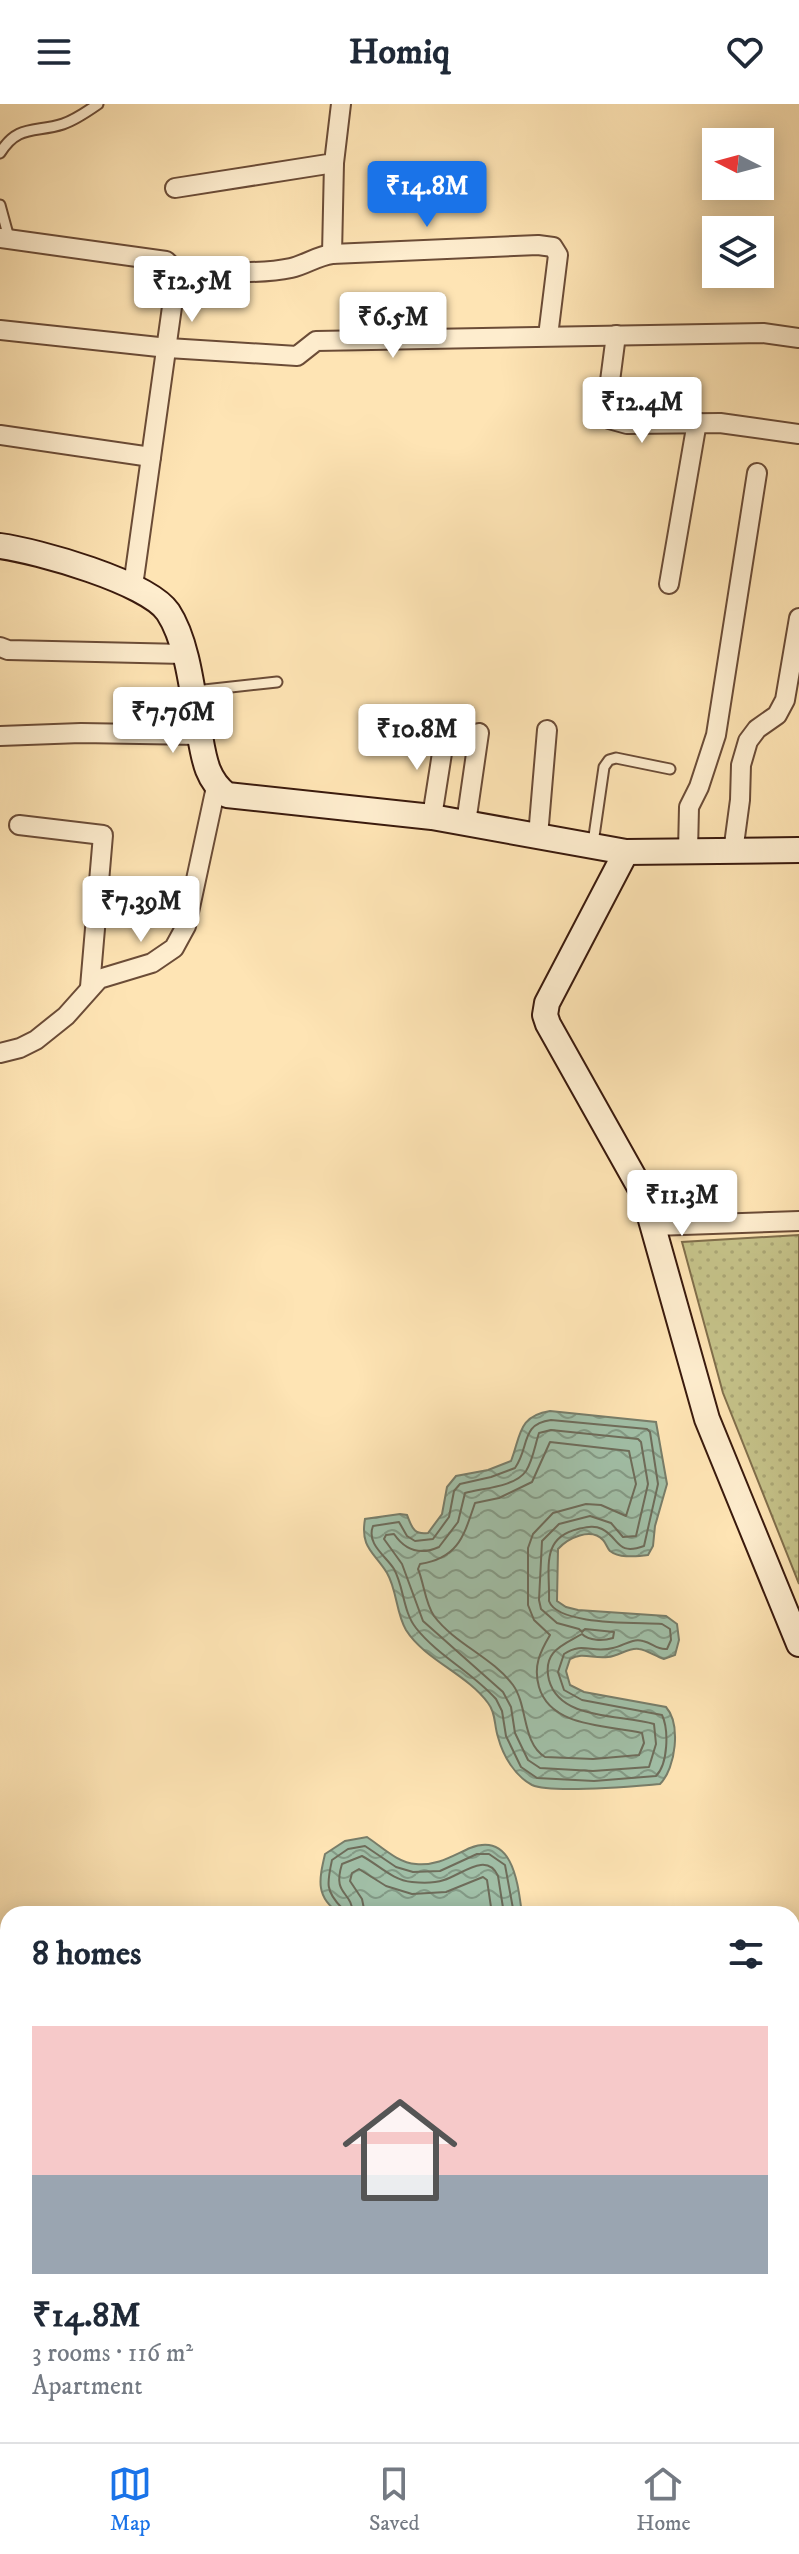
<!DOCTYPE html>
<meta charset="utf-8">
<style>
:root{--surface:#fff;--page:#f2f2f3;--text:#1f2937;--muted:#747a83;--line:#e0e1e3;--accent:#1a73e8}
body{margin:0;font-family:"IM FELL DW Pica",serif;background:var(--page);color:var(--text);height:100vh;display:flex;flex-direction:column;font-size:30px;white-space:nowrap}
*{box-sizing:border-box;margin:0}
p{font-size:26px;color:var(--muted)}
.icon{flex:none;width:44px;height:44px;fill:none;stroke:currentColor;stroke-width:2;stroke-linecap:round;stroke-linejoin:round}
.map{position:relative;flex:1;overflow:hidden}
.sheet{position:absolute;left:0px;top:1802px;width:800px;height:536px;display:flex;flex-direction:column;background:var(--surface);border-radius:24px 24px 0 0;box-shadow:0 4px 20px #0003}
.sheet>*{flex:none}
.needle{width:52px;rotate:276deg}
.buttons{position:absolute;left:702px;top:24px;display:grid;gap:16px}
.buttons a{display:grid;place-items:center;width:72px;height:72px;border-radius:0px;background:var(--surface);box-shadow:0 4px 20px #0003;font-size:40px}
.price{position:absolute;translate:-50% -68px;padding:0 18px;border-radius:8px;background:#fff;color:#222;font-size:26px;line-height:52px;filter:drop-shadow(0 2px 4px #0008)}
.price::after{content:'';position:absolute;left:50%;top:48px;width:24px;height:18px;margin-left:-12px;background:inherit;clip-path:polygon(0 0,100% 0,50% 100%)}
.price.current{background:var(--accent);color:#fff}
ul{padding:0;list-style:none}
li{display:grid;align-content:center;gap:16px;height:424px;padding:0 32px}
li+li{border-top:2px solid var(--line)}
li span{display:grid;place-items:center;height:248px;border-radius:0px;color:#555}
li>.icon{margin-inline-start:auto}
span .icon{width:144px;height:144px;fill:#fffc;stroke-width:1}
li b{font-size:34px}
h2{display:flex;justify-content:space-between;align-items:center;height:96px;padding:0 32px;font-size:34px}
header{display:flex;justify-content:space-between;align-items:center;height:104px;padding:0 32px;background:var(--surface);font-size:36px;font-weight:700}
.menu{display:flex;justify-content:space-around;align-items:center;height:112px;border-top:2px solid var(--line);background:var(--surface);font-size:22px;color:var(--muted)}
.menu a{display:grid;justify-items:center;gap:4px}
.menu .current{color:var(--accent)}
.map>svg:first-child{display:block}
</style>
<header><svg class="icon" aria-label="menu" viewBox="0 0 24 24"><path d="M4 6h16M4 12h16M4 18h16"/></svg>Homiq<svg class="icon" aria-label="heart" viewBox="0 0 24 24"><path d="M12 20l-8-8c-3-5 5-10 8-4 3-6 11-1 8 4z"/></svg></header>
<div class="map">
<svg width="799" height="2338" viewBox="0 0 799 2338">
<defs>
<pattern id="grass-dots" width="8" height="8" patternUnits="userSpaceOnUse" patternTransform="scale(2)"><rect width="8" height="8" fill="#c5c289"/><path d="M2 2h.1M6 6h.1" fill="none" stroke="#aaa675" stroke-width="1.8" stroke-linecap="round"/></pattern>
<pattern id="water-waves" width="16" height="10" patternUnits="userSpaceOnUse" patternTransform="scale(2)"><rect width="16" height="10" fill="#a1bfa7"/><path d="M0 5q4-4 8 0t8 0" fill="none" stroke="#849a86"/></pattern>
</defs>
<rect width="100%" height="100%" fill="#fee4b4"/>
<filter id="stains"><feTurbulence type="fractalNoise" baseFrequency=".0025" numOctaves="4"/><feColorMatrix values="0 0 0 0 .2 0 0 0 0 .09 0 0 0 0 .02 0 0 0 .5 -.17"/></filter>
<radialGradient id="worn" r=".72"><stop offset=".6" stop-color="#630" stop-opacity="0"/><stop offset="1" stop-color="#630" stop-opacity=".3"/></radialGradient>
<g fill="url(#grass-dots)" stroke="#806e4b" stroke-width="2">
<polygon points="799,1131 799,1480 723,1289 682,1138"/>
<polygon points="792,2184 799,2185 799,2338 632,2338 632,2330 792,2330"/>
</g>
<g fill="url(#water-waves)" stroke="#787d69" stroke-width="2">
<path d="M550,1307L656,1318L667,1380L655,1422L653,1442L648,1451C637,1452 620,1455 610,1447C607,1444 606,1439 603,1436C591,1423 568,1434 558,1445L557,1497L566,1503L578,1506L666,1512L677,1520L679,1536L675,1551L664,1555C655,1552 647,1546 639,1545C629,1543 619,1552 608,1553C593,1555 583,1548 570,1555L566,1567L570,1581L584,1588L666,1603C681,1620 676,1664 660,1680C635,1682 552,1690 532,1681C515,1672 503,1652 498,1633C494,1621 496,1609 488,1599C467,1570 425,1556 406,1526C396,1509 397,1486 387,1469C374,1448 360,1444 365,1415L400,1410L407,1411C412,1423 413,1431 428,1429L442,1410L447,1383L456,1372L488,1366L511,1357C521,1331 518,1312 550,1307Z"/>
<path d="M367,1733C382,1743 398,1759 416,1760C437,1762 452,1752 470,1744C514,1727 518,1782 522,1810H340C315,1793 319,1776 325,1750L345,1737Z"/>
<polygon points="792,2084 799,2084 799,2121 792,2120"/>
<polygon points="0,2327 8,2327 8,2330 28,2330 56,2338 0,2338"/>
<polygon points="104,2330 239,2330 239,2334 272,2338 105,2338"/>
<polygon points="401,2330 622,2330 622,2338 398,2338"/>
</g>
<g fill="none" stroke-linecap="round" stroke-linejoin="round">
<g stroke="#6e6c5a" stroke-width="2">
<path d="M551,1316L647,1325L650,1328L658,1380L644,1442C616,1452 620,1434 602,1425C594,1421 587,1423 578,1425C540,1434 550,1465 549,1497C558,1522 638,1518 662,1520L670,1525L671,1536L667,1545C656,1546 653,1539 643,1537C631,1534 624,1542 613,1544C592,1550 583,1537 564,1550L558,1568L564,1586L582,1596L662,1611C669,1626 668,1660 656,1672L594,1677L537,1674L521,1663L506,1632L502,1607L496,1595C472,1568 438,1552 416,1524C403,1508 404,1483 394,1465C386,1452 366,1440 373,1422L399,1418L407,1432L415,1437L433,1435L449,1413L454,1387L460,1380L491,1373L515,1364C530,1343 520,1320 551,1316Z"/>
<path d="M551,1326L638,1335L641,1338L648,1380L636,1432L623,1433L611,1419L590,1412L559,1420L542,1437L539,1496L541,1505L557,1519L579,1525L582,1528L585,1525L614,1528L613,1534C603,1537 589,1537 582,1530C563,1541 542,1547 549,1576C560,1617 621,1610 654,1620L656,1640L649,1663L593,1667L540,1664L528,1656L515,1629L511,1603L503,1588L423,1517L402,1460L384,1435L386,1431L394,1430C405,1446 419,1452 439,1443L458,1418L465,1389C483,1384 515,1383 526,1367C533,1356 535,1341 539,1329Z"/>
<path d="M550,1338L629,1347L636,1380L626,1412L601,1401L586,1400L553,1409L533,1430L528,1444V1501L534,1516L550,1531C540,1548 533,1562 539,1583C551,1624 608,1621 642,1629L644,1639L639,1651L593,1655L545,1653C522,1639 528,1602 513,1581C492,1553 455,1540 434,1512C425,1499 424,1479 418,1465L420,1460C459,1454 464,1431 475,1399L499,1394L532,1378Z"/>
<path d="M343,1810L342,1804C325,1787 327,1779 332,1756L348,1745L365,1742L396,1763L413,1768L440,1767L477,1750H489L505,1761L514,1810"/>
<path d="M353,1810C352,1786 332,1792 342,1760L362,1752C379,1761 392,1776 412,1778C421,1779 435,1779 444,1776C461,1771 487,1747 498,1772L504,1810"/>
<polyline points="365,1810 362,1795 350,1777 352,1769 359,1765 386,1782 412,1790 446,1788 483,1773 487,1776 492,1810"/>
</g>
<g stroke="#6b4c37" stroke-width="13">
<g id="lane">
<path d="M0,49C18,20 35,29 63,20C75,16 88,7 98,0"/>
<polyline points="0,101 9,134"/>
<polyline points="195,587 277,578"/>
<polyline points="593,739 604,663 609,656 616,654 670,665"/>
<polyline points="792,2175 799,2176"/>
</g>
</g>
<g stroke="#6b4c37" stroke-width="22">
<g id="street">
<polyline points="175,84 334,59 341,0"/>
<polyline points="0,134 166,157 177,167 133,482"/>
<polyline points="332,150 334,59"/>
<path d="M177,167C211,167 259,171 291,164C305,161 317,152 332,150L538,141L553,143L558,151L548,232"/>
<polyline points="0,226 168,244 297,252 316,237 763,229 799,234"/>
<polyline points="616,231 607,300 609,315 627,320 720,319 799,330"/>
<polyline points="0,331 151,353"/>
<polyline points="669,480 697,318"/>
<polyline points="0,543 8,546 184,550"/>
<polyline points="0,632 81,629 199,631"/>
<polyline points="432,713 445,630"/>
<polyline points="466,719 479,629"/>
<polyline points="19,721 103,731 90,883"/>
<polyline points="538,732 547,626"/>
<polyline points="688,747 689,703 699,683 716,631 757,369"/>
<polyline points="733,748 740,696 741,661 748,637 757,625 777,611 785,596 799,514"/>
<polyline points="0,949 20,944 36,936 66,912 99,875 152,859 174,844 186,822 216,683"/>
<polyline points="654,1122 799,1117"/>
</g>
</g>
<g stroke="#3a1a0d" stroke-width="28">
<g id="secondary">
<path d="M0,442C37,447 148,478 168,508C189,540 193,595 200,632C204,655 207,676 227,691L432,713L626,748L799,746"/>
<polyline points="626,748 547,899 545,911 548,920 644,1091 707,1315 799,1540"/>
</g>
</g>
<use href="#lane" stroke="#feedce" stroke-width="9"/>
<use href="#street" stroke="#feedce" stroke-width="18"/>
<use href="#secondary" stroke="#feedce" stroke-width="24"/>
</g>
<rect width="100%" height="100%" filter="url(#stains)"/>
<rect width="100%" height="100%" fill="url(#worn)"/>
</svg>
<div class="buttons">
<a><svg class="needle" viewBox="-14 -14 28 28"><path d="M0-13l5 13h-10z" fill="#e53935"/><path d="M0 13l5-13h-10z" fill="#747a83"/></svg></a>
<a><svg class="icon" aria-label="layers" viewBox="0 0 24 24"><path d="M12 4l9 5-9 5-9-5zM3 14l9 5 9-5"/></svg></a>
</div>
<b class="price current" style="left:427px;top:125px">₹14.8M</b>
<b class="price" style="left:192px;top:220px">₹12.5M</b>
<b class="price" style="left:393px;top:256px">₹6.5M</b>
<b class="price" style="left:642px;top:341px">₹12.4M</b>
<b class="price" style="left:173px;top:651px">₹7.76M</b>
<b class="price" style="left:417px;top:668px">₹10.8M</b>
<b class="price" style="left:141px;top:840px">₹7.39M</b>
<b class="price" style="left:682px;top:1134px">₹11.3M</b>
<section class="sheet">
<h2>8 homes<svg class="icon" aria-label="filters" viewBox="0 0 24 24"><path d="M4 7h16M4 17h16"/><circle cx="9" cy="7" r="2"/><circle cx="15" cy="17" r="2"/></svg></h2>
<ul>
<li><span style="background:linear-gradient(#f6c9c9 60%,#9aa5b1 0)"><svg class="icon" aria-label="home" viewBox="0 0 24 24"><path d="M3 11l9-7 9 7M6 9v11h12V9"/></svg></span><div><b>₹14.8M</b><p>3 rooms · 116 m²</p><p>Apartment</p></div></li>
</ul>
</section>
</div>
<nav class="menu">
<a class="current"><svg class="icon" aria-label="map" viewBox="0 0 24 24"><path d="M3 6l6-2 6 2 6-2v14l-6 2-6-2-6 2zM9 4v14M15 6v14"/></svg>Map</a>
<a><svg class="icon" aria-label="saved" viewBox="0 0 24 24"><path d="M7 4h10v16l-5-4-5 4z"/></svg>Saved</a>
<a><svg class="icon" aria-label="home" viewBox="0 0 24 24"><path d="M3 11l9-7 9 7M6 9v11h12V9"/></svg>Home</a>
</nav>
